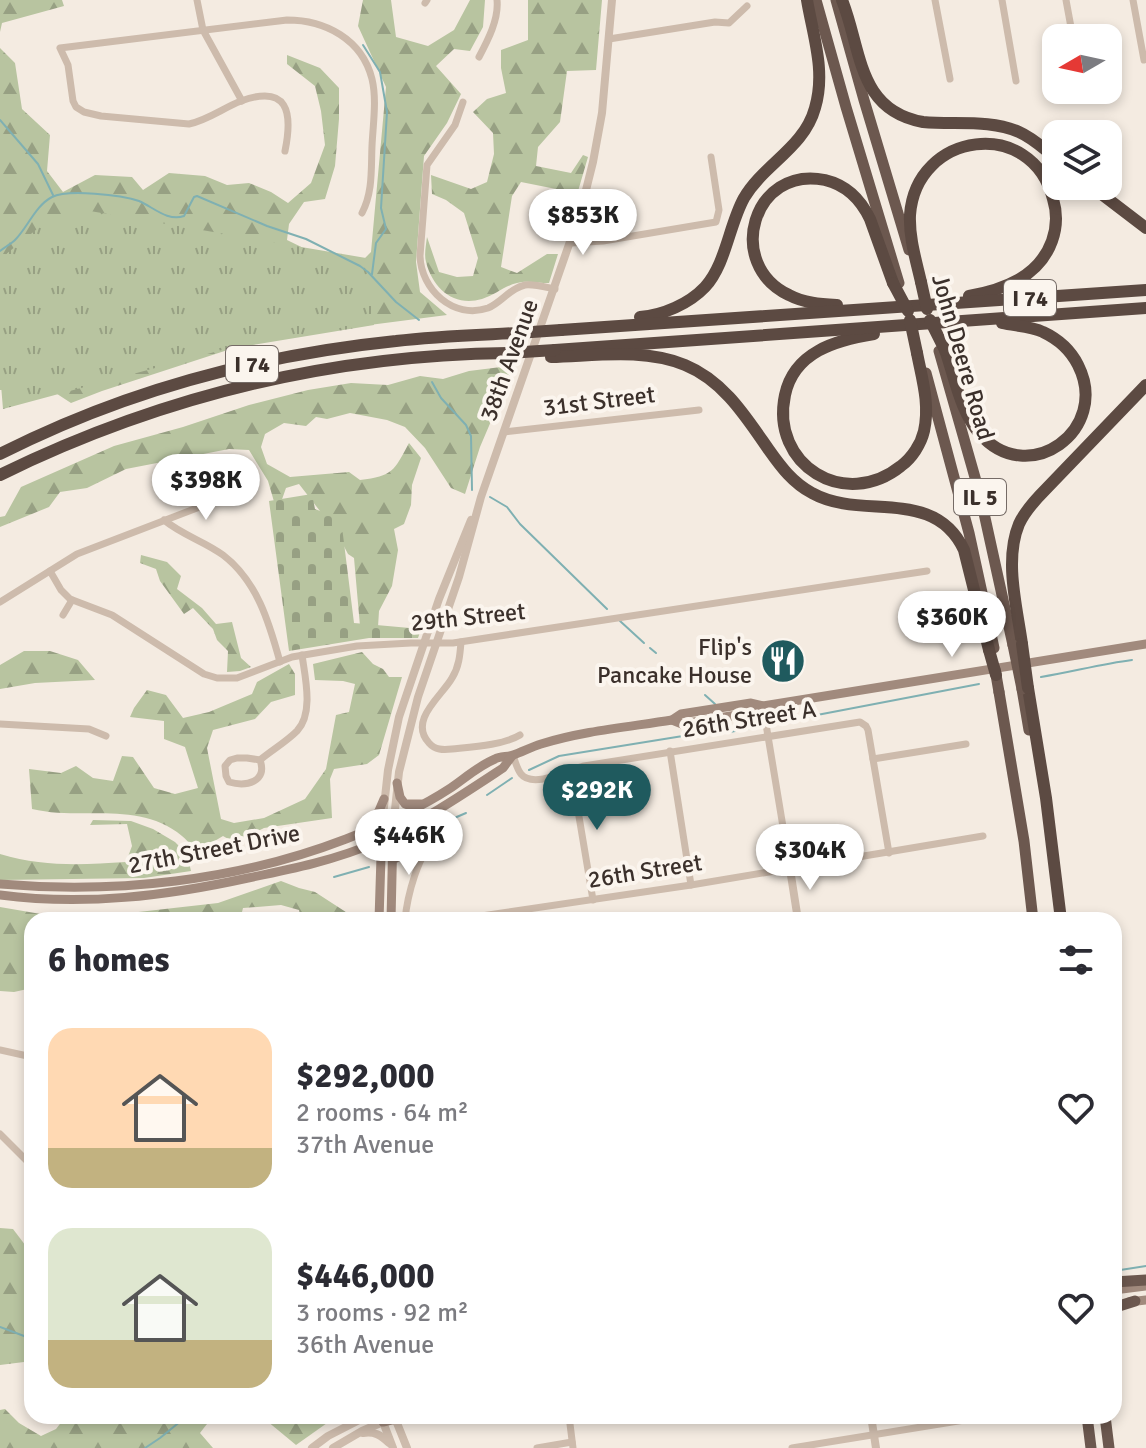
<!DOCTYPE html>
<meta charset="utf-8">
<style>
:root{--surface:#fff;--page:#f2f2f3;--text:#2b2b33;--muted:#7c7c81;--accent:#1f5a5e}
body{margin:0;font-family:Signika,sans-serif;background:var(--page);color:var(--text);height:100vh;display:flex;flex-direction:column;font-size:30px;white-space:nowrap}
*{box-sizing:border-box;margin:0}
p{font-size:26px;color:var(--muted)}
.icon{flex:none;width:44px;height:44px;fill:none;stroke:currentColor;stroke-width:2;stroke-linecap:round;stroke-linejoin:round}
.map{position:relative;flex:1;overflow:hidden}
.drawer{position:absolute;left:24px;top:912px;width:1098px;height:512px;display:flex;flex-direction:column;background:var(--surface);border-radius:24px;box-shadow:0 4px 12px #0003}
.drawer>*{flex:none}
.needle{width:52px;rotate:261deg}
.controls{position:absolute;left:1042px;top:24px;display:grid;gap:16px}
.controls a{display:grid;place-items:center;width:80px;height:80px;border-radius:16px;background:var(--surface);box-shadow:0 4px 12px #0003;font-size:40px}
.price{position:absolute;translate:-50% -68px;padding:0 18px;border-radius:28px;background:#fff;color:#222;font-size:26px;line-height:52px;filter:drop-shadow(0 2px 4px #0008)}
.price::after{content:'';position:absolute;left:50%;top:48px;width:24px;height:18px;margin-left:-12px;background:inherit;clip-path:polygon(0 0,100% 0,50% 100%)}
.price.active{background:var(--accent);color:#fff}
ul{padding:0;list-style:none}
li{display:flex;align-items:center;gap:24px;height:200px;padding:0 24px}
li span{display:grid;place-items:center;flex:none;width:224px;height:160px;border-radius:24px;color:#555}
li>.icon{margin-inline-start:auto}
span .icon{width:96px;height:96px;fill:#fffc;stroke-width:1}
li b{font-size:34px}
h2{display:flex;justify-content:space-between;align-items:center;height:96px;padding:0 24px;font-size:34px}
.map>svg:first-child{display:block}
</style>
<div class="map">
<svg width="1146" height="1448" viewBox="0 0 1146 1448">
<defs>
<pattern id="forest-firs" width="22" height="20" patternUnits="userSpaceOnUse" patternTransform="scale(2)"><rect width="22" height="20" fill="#b8c4a0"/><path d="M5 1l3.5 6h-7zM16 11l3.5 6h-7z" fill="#97a083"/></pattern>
<pattern id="cemetery-stones" width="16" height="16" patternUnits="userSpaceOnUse" patternTransform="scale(2)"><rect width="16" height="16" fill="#b8c4a0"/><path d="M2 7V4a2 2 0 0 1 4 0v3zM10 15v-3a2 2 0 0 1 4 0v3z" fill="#97a083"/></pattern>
<pattern id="park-tufts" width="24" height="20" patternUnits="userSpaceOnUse" patternTransform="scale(2)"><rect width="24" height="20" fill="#b8c4a0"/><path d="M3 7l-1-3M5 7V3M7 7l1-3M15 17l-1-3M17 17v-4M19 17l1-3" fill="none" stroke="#97a083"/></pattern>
</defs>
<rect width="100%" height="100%" fill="#f4ebe1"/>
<g fill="url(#forest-firs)">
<polygon points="0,0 62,0 64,6 2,23 0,32"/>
<polygon points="363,0 391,0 396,37 428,46 454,30 470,0 485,0 483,27 470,51 454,49 436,66 461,94 447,123 424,156 416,262 420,292 447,315 261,339 102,391 71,403 51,390 0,390 0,48 15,63 22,109 50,135 47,171 63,192 95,175 132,177 143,190 169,173 205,176 227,185 249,183 271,192 288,203 311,183 325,145 321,111 315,86 287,64 287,55 320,68 339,88 339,119 335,166 325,199 304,202 289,224 287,240 322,257 354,269 371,252 386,87 358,26"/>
<path d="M528,0H602L596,70L567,71L560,122L538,147L536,166L571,173L583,155L588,157L569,222L560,211L556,189L521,182L512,196L501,267L517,273L547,254H558L549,283C538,283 527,280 517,283C504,286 495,295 482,299C454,307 433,289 426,262C424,255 426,245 427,237L439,272L457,277L473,276L478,258L464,213L446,200L432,194L431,175L471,189L487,182L494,154L493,133L473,112L487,99L506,93L501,68V50L528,40Z"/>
<path d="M509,366L512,372L480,447L465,494L451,488L425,448L405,427L387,420L350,413L327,419L316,417L306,426L284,423L265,434L261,447L267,464L290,477L349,472L360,480C393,476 394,471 409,443L421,458L412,485L411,505L404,524L394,529L398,550L392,586L379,611L378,627L360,626L354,558L348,554L337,533L299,484L286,488L280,505H275L268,481L249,450L229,449L126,469L87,488L60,492L49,507L0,527V517L5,516L21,487L114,446L183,427L249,405L308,390L351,383L388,385L420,376L443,379L469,371Z"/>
<polygon points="141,555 167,562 181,576 177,589 202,608 216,624 232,622 241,658 251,667 240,671 227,672 228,651 217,640 213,629 193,608 184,614 160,581 156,569 140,563"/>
<polygon points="24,651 50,651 78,660 95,680 35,683 0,689 0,665"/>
<path d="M362,652L373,664L383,669L389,677H402L379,755L367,764L334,769L330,779L332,818L264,828L252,834L230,840L223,836L213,842L201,861C195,853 190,842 182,836C138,800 82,821 32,809L29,769L61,773L76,766L93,778L113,781L122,756L133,757L154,788L175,794L198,788L185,747L164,739V721L130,717L134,708L147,690L166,695L183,718L209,712L252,694L257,682L289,664L295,674V695L271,702L255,719L213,730L207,748L221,819L234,823L264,818L305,799L326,769L336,715L349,712L355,684L343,681L315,680L313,664Z"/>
<path d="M93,820L131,821L153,829L175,842L187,854L191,871L144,878L0,880V854C44,867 81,865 126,862L132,846L127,824L90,825Z"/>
<polygon points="281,881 299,888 315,892 352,916 354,920 301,920 299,910 281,905 243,908 240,920 32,920 32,988 14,992 0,991 0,907 64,918 103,916 218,903"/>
<polygon points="0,1228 13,1229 32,1254 32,1361 0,1365"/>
<polygon points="5,1409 19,1423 41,1436 56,1429 66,1416 213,1416 200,1433 213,1448 0,1448 0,1410"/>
<polygon points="261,1416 337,1416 296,1445"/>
</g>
<polygon fill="url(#cemetery-stones)" points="312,494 315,509 341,519 354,623 421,629 418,638 369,638 289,651 269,501"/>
<polygon fill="url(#park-tufts)" points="90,211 366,258 374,325 222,350 3,409 0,373 0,259 42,225"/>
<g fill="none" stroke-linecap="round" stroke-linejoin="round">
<g stroke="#7fb0b2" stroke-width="2">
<polyline points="363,45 380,72 387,112 381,208 386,229 376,243 372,274"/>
<polyline points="0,120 38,164 53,195"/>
<path d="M0,251C5,247 11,244 15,240C28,227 35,206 52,197C68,189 121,195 139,201C153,207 168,222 184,216L194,197L197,196L267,226L306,239L360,266L368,272L396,302L419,320"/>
<polyline points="432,382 441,398 466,425 471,436 472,490"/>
<polyline points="490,497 507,507 520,524 607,609"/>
<polyline points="620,621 644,643"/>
<polyline points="650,648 656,653"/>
<path d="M1041,677C1072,672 1101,664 1132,660"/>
<polyline points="705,695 715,704"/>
<polyline points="719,724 720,732 725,733 760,726"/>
<polyline points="770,724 979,684"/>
<polyline points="529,770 559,756 720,730"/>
<polyline points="487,795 512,778"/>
<polyline points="405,847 431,828 466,813"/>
<polyline points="334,877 369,867"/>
<polyline points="1114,1271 1146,1266"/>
<polyline points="0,1327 32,1339"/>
<polyline points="145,1448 160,1438 187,1416"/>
</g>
<g stroke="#cdbbac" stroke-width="7">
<polyline points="197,0 203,30 242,101"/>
<polyline points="935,0 950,79"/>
<polyline points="1002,0 1016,81"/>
<polyline points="1066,0 1073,38"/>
<polyline points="1133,0 1144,60"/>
<polyline points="425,3 427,0"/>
<polyline points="609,39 715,22 729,23 747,6"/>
<path d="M479,57C488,40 499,19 497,0"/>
<path d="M463,102L455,125L427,165L420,256C421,289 453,320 488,308C501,303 510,288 525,285C534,284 545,287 555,289"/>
<path d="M285,151C293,112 288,84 241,101C223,108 208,120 189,124L101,116L84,112L76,107L73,101L68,65L60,48L287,20C325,20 362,39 372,79C377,100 373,124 372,146C371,169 373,192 362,213"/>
<polyline points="571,243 603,241 716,222 719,210 711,157"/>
<polyline points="504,432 699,410"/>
<path d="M164,520C182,535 204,541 223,555C257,581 269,622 280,662"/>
<polyline points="50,571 61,590 70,599 112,615 204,674 217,678 237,678 292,657 357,646 411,643 453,643 927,571"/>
<polyline points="0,602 77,554 236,493"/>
<polyline points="63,615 72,600"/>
<path d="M461,642C460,655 459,667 452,678C442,696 408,720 429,743C435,750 443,750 452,749C471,747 504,745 520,735"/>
<polyline points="763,706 790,869"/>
<polyline points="0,724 89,729 106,736"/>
<polyline points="670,751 691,885"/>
<path d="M513,755C515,761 517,769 521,774C533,789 569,770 584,766L860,722L866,726L868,730L889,853"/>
<path d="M237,758H247L260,760C268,782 246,787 229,782L226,776L225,766L230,760Z"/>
<polyline points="873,759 966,744"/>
<path d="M260,760C272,750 286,742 297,731C314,713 305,677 302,655"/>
<polyline points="571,769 593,900"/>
<path d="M405,920C407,898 418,851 437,839L447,840"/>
<polyline points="454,920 691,885 983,836"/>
<polyline points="0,1050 32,1057"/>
<polyline points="0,1134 32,1166"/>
<polyline points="569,1416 573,1448"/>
<polyline points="537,1448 572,1442"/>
<polyline points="792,1448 989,1416"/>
</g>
<g stroke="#cdbbac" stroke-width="8">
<polyline points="394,819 399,772 418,697 459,577 481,497 581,210 593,162 602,113 612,0"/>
<polyline points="382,825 388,770 399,717 439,599 471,520"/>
<polyline points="790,869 798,920"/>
<polyline points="871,1416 876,1448"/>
<polyline points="395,1418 407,1448"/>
<path d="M363,1433C374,1431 381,1435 389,1443"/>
<polyline points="312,1448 328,1436 367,1416"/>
<polyline points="333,1448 362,1431 383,1422 393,1448"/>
</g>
<g stroke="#a18a7d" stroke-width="9">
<polyline points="672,720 682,724 755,712 763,706 1146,644"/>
<polyline points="397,783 400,797 405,804 421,804"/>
<polyline points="365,830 375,820 384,799"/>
<polyline points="396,858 402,838 410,829"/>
<path d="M0,884C116,894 237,881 346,839C382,825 417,810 449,789C464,779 478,766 495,759C500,756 507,757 513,755C522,752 531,747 541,744C583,731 628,727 672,720L681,714L751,703L763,706"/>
<path d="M0,895C84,906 166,896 248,878C292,869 336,860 377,842C422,822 462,795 503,768L512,756"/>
<polyline points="379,920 382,825"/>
<polyline points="391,920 393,831"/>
<polyline points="1114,1290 1146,1286"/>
<polyline points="1129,1302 1146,1300"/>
<polyline points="381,1416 383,1422 408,1416"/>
</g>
<g stroke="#6c584f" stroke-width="11">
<polyline points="816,0 846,107 899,283"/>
<polyline points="836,0 864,100 909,250"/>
<polyline points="939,351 980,495 1013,645"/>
<polyline points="926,373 969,533 994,648"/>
<polyline points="1022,689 1029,730"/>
<polyline points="999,692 1024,841 1033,920"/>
<polyline points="1114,1282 1146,1280"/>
<polyline points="1114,1309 1119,1306 1135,1301"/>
<polyline points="1087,1416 1091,1448"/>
<polyline points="1105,1416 1109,1448"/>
</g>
<g stroke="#5c4a42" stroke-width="12">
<path d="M842,0C862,50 857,110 923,122C954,125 990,119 1019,132C1033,138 1044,149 1056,158"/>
<polyline points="1091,186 1146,228"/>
<path d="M921,282C916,260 909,238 910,215C916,131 1032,116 1053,199C1057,212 1057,227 1052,241C1039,277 1003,290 969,296"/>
<path d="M837,305C821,304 804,303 789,295C724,264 753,165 825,180C846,185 861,200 870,219L893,283"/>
<path d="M640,317C663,315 689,304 705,287C726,264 729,225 744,198C764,164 804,148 815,108C826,71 813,36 807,0"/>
<polyline points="561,330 1146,290"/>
<path d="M874,334C836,340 794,352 785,395C770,465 845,511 901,466C912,458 921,444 924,431C930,404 922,379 917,353"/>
<polyline points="555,350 1146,308"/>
<path d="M945,350C955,378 960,411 980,434C1028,489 1111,430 1078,365C1071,351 1058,339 1043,332C1031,326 1015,326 1002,323"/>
<path d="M551,357C595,356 643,348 685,365C724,381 746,417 769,450C781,467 793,483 812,493C862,521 934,486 964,550L989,650"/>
<path d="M0,454C124,391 259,355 396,341C436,336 477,335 517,333"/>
<path d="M0,475C159,397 331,355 508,353"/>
<path d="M1022,644C1017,607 1004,560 1019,524C1025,511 1036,499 1046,489L1146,385"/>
<polyline points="1028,688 1046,798 1061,920"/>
</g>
<g stroke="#6c584f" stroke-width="11">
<polyline points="1013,645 1022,689"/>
<polyline points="995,669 999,692"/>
</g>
<g stroke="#5c4a42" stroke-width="12">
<polyline points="921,282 927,309"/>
<polyline points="893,283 908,311"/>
<polyline points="910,320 917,353"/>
<polyline points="930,320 945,350"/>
<polyline points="517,333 561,330"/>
<polyline points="508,353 555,350"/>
<polyline points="1022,644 1028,688"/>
<polyline points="989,650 996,675"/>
</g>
</g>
<defs>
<g id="restaurant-disc" transform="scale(2.3)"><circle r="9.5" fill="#1f5a5e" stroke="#fbf5ee"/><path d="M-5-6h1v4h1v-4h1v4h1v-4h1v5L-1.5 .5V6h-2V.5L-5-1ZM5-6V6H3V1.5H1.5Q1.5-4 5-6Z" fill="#fff"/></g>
</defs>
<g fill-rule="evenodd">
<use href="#restaurant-disc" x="783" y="661"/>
</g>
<g text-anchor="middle" stroke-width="8" stroke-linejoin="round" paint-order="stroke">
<g fill="#fbf5ee" stroke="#756b66" stroke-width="2">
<rect x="1004" y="280" width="52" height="36" rx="6"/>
<rect x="226" y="346" width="52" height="36" rx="6"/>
<rect x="954" y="479" width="52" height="36" rx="6"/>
</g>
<g font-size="22" font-weight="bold" fill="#3b302b">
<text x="1030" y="306">I 74</text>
<text x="252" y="372">I 74</text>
<text x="980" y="505">IL 5</text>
</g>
<g font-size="24" fill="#3b302b" stroke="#fbf5ee">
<text transform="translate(963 357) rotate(74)" y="8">John Deere Road</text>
<text transform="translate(509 360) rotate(-70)" y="8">38th Avenue</text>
<text transform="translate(599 401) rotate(-7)" y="8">31st Street</text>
<text transform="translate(468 617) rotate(-6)" y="8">29th Street</text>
<text transform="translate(749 719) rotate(-9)" y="8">26th Street A</text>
<text transform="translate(214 849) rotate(-11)" y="8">27th Street Drive</text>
<text transform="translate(645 871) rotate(-9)" y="8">26th Street</text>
</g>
<g font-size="24" fill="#3b302b" stroke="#fbf5ee" text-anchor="end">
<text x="752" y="655">Flip's<tspan x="752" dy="28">Pancake House</tspan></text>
</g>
</g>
</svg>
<div class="controls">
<a><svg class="needle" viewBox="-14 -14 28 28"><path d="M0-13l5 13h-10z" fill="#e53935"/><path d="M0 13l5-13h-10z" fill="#7c7c81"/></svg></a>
<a><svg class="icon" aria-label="layers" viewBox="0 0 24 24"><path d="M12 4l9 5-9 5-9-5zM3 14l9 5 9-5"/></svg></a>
</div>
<b class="price" style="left:583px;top:257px">$853K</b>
<b class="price" style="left:206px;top:522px">$398K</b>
<b class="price" style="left:952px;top:659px">$360K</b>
<b class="price active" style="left:597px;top:832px">$292K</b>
<b class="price" style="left:409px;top:877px">$446K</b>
<b class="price" style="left:810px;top:892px">$304K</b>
<section class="drawer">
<h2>6 homes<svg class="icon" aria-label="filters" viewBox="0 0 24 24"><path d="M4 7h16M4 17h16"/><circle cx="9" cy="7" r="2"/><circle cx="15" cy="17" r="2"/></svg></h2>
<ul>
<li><span style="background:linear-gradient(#ffd9b3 75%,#c2b280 0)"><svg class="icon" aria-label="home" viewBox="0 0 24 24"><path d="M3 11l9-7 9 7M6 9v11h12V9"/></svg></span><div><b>$292,000</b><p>2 rooms · 64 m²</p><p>37th Avenue</p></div><svg class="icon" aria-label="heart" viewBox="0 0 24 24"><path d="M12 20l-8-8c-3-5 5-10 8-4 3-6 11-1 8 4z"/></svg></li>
<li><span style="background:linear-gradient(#dfe7d0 70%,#c2b280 0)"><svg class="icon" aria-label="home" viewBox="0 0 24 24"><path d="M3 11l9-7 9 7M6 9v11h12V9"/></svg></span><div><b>$446,000</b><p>3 rooms · 92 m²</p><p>36th Avenue</p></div><svg class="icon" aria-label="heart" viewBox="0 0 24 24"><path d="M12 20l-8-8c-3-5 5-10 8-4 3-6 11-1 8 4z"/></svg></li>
</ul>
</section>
</div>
